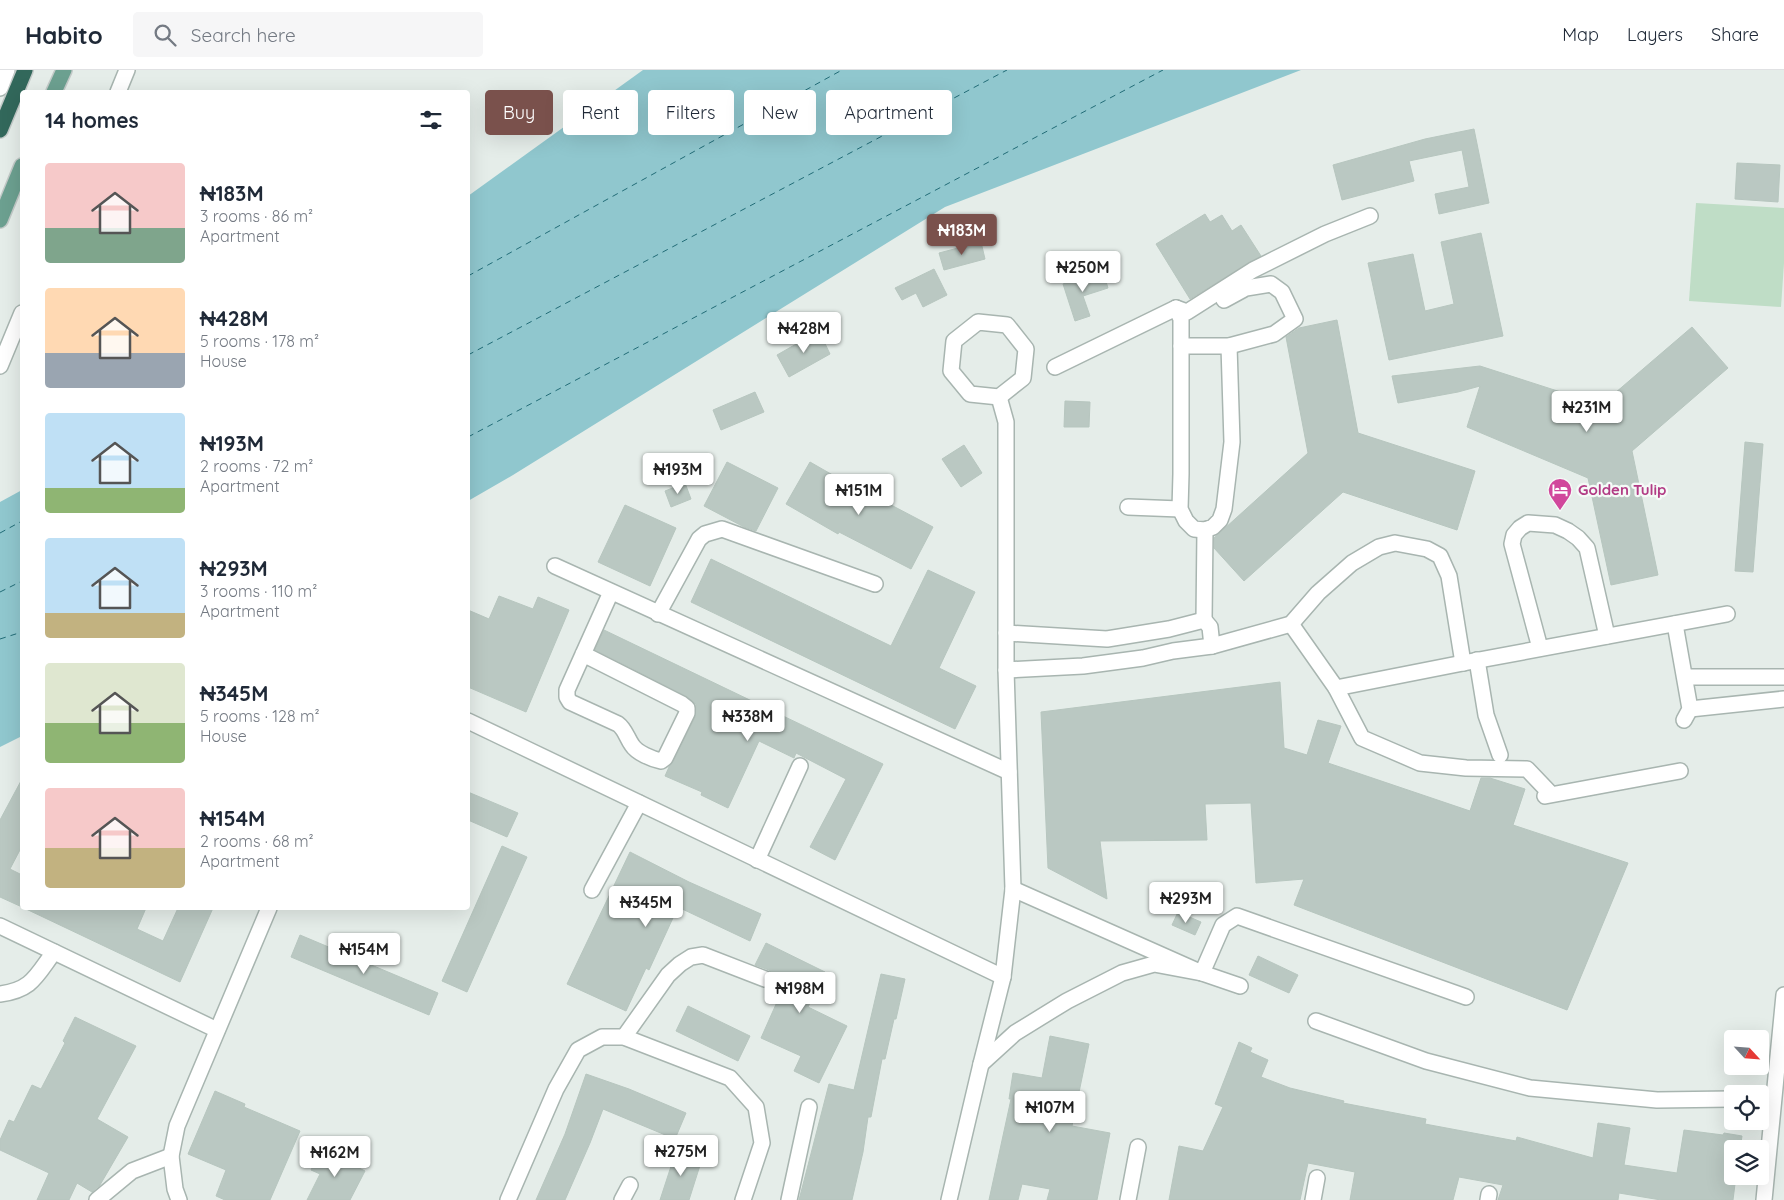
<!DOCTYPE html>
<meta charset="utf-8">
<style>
:root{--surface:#fff;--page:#f6f6f7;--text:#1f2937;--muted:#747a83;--line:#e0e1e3;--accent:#7a514c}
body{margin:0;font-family:Quicksand,sans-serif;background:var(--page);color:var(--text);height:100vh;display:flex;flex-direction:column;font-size:19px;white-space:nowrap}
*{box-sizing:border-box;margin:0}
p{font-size:16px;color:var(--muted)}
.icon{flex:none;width:28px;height:28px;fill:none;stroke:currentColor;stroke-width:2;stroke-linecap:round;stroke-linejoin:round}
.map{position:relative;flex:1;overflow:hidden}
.drawer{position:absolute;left:20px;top:20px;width:450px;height:820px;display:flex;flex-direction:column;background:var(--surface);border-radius:5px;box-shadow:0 5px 20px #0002}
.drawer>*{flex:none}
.top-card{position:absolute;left:485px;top:20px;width:475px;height:45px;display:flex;gap:10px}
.needle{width:32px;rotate:116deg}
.fabs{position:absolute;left:1724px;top:960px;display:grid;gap:10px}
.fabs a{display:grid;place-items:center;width:45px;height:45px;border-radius:5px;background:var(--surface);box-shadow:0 5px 20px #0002;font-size:25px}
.price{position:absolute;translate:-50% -42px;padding:0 11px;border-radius:5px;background:#fff;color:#222;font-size:16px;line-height:32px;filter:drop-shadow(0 1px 2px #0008)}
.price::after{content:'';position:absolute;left:50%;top:30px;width:15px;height:11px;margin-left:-8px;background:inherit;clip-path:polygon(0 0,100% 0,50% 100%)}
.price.active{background:var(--accent);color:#fff}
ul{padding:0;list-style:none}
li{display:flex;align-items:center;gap:15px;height:125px;padding:0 25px}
li span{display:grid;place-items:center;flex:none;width:140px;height:100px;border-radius:5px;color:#555}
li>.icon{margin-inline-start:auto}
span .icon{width:60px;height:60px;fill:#fffc;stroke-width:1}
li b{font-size:21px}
h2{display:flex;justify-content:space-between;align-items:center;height:60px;padding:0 25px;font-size:21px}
.chip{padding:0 18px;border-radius:5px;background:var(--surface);box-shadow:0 5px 20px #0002;font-size:18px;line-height:45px}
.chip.active{background:var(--accent);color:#fff}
header{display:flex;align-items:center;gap:30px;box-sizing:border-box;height:70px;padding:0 25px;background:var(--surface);border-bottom:1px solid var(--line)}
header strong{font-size:24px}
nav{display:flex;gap:28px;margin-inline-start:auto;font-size:18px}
.search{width:350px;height:45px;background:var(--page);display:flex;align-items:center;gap:12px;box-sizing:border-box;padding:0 18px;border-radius:5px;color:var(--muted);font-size:19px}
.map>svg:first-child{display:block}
</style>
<header>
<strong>Habito</strong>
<div class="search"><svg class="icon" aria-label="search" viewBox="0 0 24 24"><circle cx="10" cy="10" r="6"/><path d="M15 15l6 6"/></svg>Search here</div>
<nav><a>Map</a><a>Layers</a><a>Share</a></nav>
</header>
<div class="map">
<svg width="1784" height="1130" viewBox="0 0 1784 1130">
<rect width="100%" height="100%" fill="#e5ede9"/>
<polygon fill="#bfddc6" points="1696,133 1784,138 1784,193 1781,237 1689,231"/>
<g fill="#90c7ce">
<polygon points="643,0 1301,0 945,137 513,405 468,431 468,126"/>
<polygon points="22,420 22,666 0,677 0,432"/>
</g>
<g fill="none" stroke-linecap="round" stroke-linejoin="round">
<g stroke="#226c77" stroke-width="1" stroke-dasharray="6 5" stroke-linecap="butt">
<polyline points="468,206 842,0"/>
<polyline points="468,285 1007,0"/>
<polyline points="468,367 1163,0"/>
<polyline points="0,463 22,451"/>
<polyline points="0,522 22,511"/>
<polyline points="0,569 22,562"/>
</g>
</g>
<g fill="#bac8c2" stroke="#b7c6bf">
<polygon points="1474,59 1489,133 1439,144 1435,124 1469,117 1462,80 1409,91 1414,111 1342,130 1333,95 1425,69"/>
<polygon points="1737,93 1780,95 1778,132 1735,129"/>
<polygon points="1205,144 1210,152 1222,145 1232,161 1241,155 1261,186 1190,229 1156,174"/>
<polygon points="1481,163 1503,266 1389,290 1368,193 1413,184 1425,241 1454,234 1441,172"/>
<polygon points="981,172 985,189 944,200 939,183"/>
<polygon points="934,199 947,225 923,237 916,223 902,230 895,218"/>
<polygon points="1103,202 1108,218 1083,226 1090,246 1075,251 1063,214"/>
<polygon points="1337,250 1358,363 1475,401 1457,460 1343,422 1244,511 1214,478 1214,468 1308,383 1286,267 1299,258"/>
<polygon points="1692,257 1728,298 1632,381 1658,505 1611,515 1588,408 1467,357 1480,316 1458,322 1398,333 1392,306 1480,296 1601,335"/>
<polygon points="819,261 830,284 789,307 777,285"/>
<polygon points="755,322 764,342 721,360 713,340"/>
<polygon points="1065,331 1090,332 1089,357 1064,357"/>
<polygon points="1745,372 1763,374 1753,502 1735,501"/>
<polygon points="964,375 982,403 961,417 942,389"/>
<polygon points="727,392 778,418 756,461 744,457 704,436"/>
<polygon points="810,392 871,427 872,425 933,457 911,499 839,462 838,464 786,434"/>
<polygon points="685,413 691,429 671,437 665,421"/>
<polygon points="625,435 676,458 650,516 598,492"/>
<polygon points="711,489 891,576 928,500 975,522 939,598 976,616 955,659 691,532"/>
<polygon points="499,526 533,539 538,527 569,540 526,642 468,617 468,540 489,549"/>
<polygon points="604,560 883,694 835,790 810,777 846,709 796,683 794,688 759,671 728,738 701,725 702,722 665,706 669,697 673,692 695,647 696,634 686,626 595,580"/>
<polygon points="1280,612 1284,678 1307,685 1318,650 1341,656 1328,693 1470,741 1481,708 1490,708 1525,719 1513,755 1628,793 1567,940 1294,835 1304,809 1256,813 1251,733 1205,734 1207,770 1100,771 1107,829 1048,798 1041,642"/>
<polygon points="22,709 22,776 10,799 22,805 22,837 0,827 0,750"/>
<polygon points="468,722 518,743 507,767 468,750"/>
<polygon points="502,776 527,787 467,922 442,911"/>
<polygon points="630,782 689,812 761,844 750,871 678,837 649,900 646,898 626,941 567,914"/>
<polygon points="24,838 146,838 137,859 163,871 178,838 213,838 180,912"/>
<polygon points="1178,842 1201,852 1195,865 1172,855"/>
<polygon points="300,865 438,923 429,945 291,887"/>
<polygon points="766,873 825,902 808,937 847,956 819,1013 794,1001 801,986 761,968 785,914 774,908 773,904 769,900 755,895"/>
<polygon points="1258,886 1298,905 1289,923 1249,905"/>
<polygon points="881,904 905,909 896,949 894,949 885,989 882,989 871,1047 868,1047 863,1082 852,1130 799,1130 829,1014 854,1020"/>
<polygon points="688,936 750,966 738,991 676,961"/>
<polygon points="75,947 136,976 97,1049 128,1067 100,1115 92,1122 77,1113 69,1130 37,1130 49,1103 0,1080 0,1070 9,1050 14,1052 32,1015 41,1019 65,973 63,971"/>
<polygon points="1050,966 1089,974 1072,1056 1110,1063 1097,1130 1047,1130 1050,1119 1022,1114 1018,1130 989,1130 1011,1029 1009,1029 1013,1003 1042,1008"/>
<polygon points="1239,972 1252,978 1250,982 1268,990 1261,1007 1290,1018 1344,1031 1343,1033 1426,1049 1425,1054 1516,1071 1517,1067 1593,1088 1598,1053 1630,1058 1624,1095 1677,1103 1684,1060 1723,1065 1724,1063 1742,1066 1740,1079 1732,1079 1732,1106 1736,1106 1733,1130 1661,1130 1619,1123 1618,1130 1498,1130 1503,1115 1459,1107 1453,1130 1350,1130 1355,1102 1308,1093 1300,1130 1169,1130 1179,1076 1203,1081 1223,1037 1215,1034"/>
<polygon points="586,1004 629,1019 686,1043 675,1069 603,1039 590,1073 565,1130 536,1130 565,1064"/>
<polygon points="215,1021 245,1034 244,1037 300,1061 270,1130 225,1130 216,1126 226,1100 188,1084"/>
<polygon points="321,1079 365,1101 350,1130 307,1130 320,1104 311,1100"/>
<polygon points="676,1081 702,1089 689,1130 660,1130"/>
</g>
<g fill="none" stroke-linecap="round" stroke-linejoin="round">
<g stroke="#a8b5b0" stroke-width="18">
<g id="minor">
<polyline points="0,18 7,0"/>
<polyline points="118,22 127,0"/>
<polyline points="1176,238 1181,249 1181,404 1180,439 1186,451 1194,459 1205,460 1213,457 1220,450 1224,439 1232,372 1229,276"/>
<polygon points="978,252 1007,255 1026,279 1023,308 999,327 970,324 951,301 954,271"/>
<polyline points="1181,276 1229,276 1274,264 1295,249 1282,222 1271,214 1246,218 1224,230"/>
<polyline points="0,296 22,243"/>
<polyline points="1055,297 1176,238 1187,242 1253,200 1325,164 1370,146"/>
<polyline points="1128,437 1180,439"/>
<polyline points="555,496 1009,702"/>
<polyline points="658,544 699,469 705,464 722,459 875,514"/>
<polyline points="1204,550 1205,460"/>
<polyline points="1291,554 1336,618 1362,668 1420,693 1466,698 1527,699 1548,721 1545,726 1680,701"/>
<polyline points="1675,554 1690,639 1684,650"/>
<polyline points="1006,563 1107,569 1169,559 1204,550 1210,557 1212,576"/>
<polyline points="1540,578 1512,474 1514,465 1520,458 1528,453 1555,455 1568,461 1578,468 1587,478 1607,566"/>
<path d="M583,584L682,634L687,638V643L665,688L661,691C652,689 637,683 632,675C627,668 625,659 618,654L570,632L567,627V620L611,522"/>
<polyline points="1477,590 1486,645 1500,685"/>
<polyline points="1006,600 1083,596 1143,588 1173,581 1212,576 1291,554 1318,523 1352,493 1379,477 1395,473 1427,479 1440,486 1449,506 1463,593"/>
<polyline points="1685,607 1784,607"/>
<polyline points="1336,618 1463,593 1727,544"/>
<polyline points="1690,639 1784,629"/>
<polyline points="468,651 1003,907"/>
<polyline points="757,790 800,696"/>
<polyline points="1013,819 1202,903 1240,916"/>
<polyline points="592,820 639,733"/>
<polyline points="0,856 217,960"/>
<path d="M0,924C32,920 36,906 54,882"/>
<polyline points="1316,951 1426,991 1530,1018 1657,1030 1732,1029"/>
<polyline points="624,967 668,905 680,894 691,887 703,885 765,909"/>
<polyline points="981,994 1015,963 1067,931 1122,903 1154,894 1202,903 1223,855 1237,846 1466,927"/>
<polyline points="97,1130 132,1101 171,1086"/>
<polyline points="179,1130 175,1119 171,1086 177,1056 269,838"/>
<polyline points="508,1130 556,1019 578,980 602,967 624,967 730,1008 756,1037 762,1073 743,1130"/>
<polyline points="622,1130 630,1115"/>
<polyline points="789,1130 809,1037"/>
<polyline points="949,1130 981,994 1003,907 1013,819 1006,600 1006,352 999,327"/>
<polyline points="1128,1130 1138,1077"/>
<polyline points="1313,1130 1317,1108"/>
<polyline points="1488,1130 1489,1124"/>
<polyline points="1764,1130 1784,925"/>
</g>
</g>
<g stroke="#c2c9c7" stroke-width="18">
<g id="major">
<polyline points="54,22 64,0"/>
<polyline points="0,150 22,96"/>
</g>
</g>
<g stroke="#c2c9c7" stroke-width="18">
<polyline id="highway" points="0,60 25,0"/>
</g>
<use href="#minor" stroke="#fff" stroke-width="15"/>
<use href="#major" stroke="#6ca090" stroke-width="15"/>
<use href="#highway" stroke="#32685b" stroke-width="15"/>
</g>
<defs>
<g id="hotel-pin" transform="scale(1.25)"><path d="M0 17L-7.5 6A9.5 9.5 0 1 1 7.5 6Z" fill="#d1479c" stroke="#f5faf7"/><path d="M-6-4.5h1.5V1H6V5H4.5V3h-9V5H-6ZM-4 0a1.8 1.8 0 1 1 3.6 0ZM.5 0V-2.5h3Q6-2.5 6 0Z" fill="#fff"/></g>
</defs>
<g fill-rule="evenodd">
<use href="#hotel-pin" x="1560" y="420"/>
</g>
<g text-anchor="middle" stroke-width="4.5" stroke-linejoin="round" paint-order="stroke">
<g font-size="15" font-weight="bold" fill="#b23c85" stroke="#f5faf7" text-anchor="start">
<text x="1578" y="425">Golden Tulip</text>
</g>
</g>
</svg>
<div class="fabs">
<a><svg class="needle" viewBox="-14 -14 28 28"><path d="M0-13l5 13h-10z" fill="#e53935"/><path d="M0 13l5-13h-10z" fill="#747a83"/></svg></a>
<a><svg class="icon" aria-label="locate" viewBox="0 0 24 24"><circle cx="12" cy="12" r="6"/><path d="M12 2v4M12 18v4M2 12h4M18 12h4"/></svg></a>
<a><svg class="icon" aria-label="layers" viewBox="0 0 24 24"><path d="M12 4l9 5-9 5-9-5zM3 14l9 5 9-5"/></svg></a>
</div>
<b class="price active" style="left:962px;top:186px">₦183M</b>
<b class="price" style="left:1083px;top:223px">₦250M</b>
<b class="price" style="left:804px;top:284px">₦428M</b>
<b class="price" style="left:1587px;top:363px">₦231M</b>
<b class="price" style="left:678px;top:425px">₦193M</b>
<b class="price" style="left:859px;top:446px">₦151M</b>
<b class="price" style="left:748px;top:672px">₦338M</b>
<b class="price" style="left:1186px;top:854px">₦293M</b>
<b class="price" style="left:646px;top:858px">₦345M</b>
<b class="price" style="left:364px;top:905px">₦154M</b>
<b class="price" style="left:800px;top:944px">₦198M</b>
<b class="price" style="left:1050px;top:1063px">₦107M</b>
<b class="price" style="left:681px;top:1107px">₦275M</b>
<b class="price" style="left:335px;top:1108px">₦162M</b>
<div class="top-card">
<a class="chip active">Buy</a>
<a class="chip">Rent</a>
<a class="chip">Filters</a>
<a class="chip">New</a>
<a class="chip">Apartment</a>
</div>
<section class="drawer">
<h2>14 homes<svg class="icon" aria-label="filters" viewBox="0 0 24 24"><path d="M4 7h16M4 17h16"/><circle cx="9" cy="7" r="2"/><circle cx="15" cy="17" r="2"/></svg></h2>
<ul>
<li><span style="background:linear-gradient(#f6c9c9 65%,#7fa58c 0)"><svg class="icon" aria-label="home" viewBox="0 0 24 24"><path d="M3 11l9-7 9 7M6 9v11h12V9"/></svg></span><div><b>₦183M</b><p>3 rooms · 86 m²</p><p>Apartment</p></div></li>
<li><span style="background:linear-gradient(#ffd9b3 65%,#9aa5b1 0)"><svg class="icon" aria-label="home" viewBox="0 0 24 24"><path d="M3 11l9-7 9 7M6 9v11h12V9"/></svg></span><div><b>₦428M</b><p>5 rooms · 178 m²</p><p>House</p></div></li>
<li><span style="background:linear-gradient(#bfe0f5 75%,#8fb573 0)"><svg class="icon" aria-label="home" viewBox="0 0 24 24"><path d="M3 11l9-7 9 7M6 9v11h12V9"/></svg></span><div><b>₦193M</b><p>2 rooms · 72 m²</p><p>Apartment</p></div></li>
<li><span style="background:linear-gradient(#bfe0f5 75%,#c2b280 0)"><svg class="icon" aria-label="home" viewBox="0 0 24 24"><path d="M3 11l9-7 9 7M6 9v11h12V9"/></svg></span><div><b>₦293M</b><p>3 rooms · 110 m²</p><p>Apartment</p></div></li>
<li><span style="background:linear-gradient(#dfe7d0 60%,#8fb573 0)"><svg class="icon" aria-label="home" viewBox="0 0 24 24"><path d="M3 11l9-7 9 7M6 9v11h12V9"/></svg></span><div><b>₦345M</b><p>5 rooms · 128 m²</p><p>House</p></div></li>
<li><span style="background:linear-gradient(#f6c9c9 60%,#c2b280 0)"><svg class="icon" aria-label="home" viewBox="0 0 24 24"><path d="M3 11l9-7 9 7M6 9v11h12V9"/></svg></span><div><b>₦154M</b><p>2 rooms · 68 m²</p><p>Apartment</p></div></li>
</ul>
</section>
</div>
